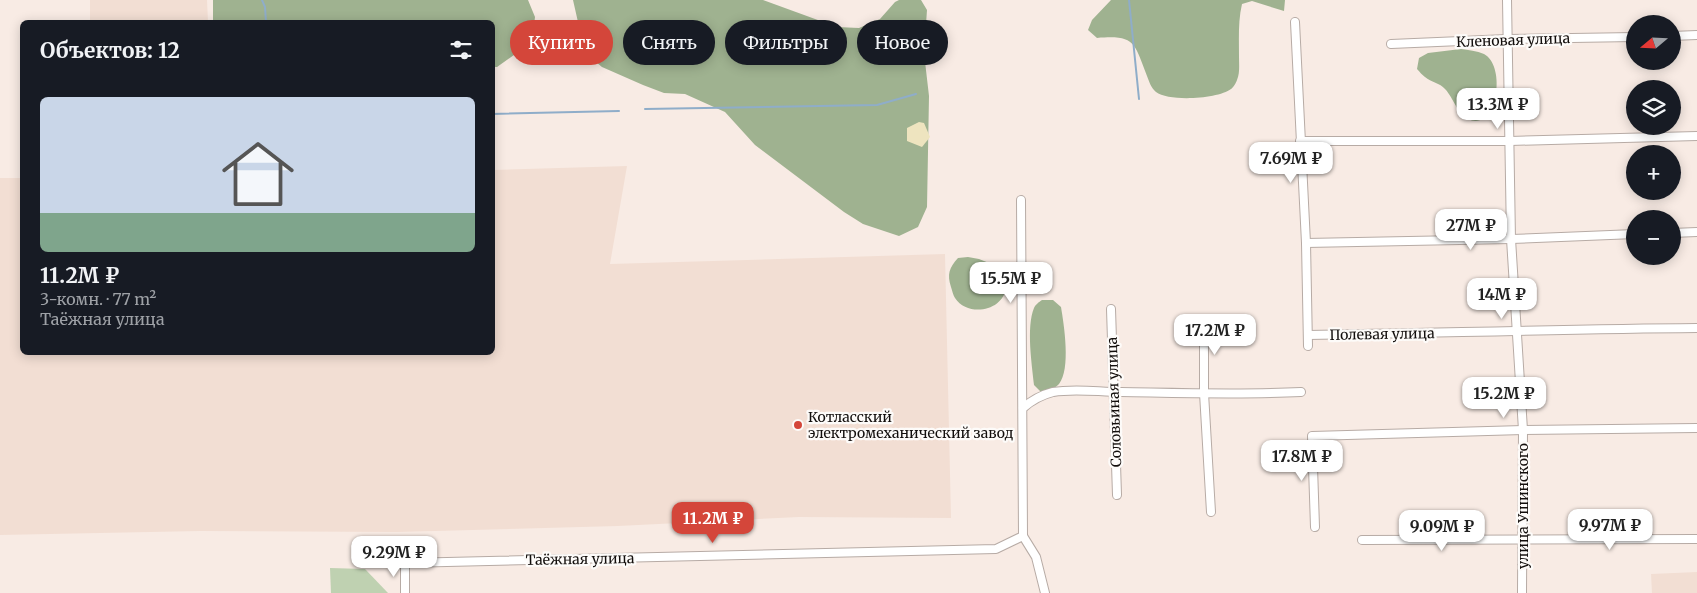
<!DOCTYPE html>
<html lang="ru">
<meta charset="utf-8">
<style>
:root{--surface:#171b24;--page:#242831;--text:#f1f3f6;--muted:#9ea1a6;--accent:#d4463a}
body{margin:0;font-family:Merriweather,serif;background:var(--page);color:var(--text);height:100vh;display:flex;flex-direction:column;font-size:19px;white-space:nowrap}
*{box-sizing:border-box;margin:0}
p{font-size:16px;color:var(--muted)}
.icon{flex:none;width:28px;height:28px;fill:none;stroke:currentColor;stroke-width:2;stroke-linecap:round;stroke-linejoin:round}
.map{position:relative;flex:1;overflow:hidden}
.drawer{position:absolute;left:20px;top:20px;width:475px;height:335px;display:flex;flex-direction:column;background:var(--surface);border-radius:8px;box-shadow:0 2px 12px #0003}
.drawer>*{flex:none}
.hud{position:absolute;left:510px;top:20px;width:475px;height:45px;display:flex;gap:10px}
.needle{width:32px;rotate:251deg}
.tools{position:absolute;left:1626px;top:15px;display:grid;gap:10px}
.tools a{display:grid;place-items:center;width:55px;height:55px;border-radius:50%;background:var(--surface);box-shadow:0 2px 12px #0003;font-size:25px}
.price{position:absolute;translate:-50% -42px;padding:0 11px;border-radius:10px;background:#fff;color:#222;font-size:16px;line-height:32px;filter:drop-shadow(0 1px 2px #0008)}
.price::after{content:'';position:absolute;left:50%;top:30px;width:15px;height:11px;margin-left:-8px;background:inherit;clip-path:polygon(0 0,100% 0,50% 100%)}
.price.current{background:var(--accent);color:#fff}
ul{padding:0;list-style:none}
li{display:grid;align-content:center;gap:10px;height:265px;padding:0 20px}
li span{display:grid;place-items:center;height:155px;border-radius:8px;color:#555}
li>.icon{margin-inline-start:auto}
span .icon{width:90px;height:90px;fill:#fffc;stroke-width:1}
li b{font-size:21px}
h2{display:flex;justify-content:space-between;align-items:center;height:60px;padding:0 20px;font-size:21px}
.chip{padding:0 18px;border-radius:22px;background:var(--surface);box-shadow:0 2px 12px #0003;font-size:18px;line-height:45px}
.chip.current{background:var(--accent);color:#fff}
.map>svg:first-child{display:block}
</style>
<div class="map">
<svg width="1697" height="593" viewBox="0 0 1697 593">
<rect width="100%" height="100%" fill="#f8ebe4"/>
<g fill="#f2ded3">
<polygon points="90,0 207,0 208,22 90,22"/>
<polygon points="627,166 610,264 945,254 951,518 799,517 618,526 397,532 200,531 0,535 0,178 22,178 22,352 492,352 493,170"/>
<polygon points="1697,572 1697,593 1652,593 1651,574"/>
</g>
<polygon fill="#bfd1b1" points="330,568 365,569 388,593 331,593"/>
<g fill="#9fb290">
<polygon points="213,0 528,0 535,17 532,42 497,67 493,67 492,22 213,22"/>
<polygon points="573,0 763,0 837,27 859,28 880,19 895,2 899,0 921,0 927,10 924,53 929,96 927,207 918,227 899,236 863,224 844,212 755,145 725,112 685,94 664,93 643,85 602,67 585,53"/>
<path d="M1111,0H1285L1284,11L1252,1L1242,4C1238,21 1239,39 1239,57C1239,65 1240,73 1237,80C1236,83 1233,88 1231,89C1218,99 1169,102 1156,92C1151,88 1149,81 1147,76C1134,42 1135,35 1097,38L1088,30L1092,20Z"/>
<path d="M1461,49C1468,50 1477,51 1484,54C1507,66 1497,133 1468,119C1458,115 1453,97 1445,89C1440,83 1431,82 1425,77C1422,75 1420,72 1417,69L1419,58L1428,53Z"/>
<path d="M968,257L979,259L999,267C1002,273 1006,280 1006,286C1005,311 968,318 955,298C953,295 952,290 951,287C947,274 949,268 958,258Z"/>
<path d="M1042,300H1053L1061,307C1064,325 1071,369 1059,384C1054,389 1049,391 1042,393L1034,385C1032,365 1026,327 1034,308C1035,305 1039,302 1042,300Z"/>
</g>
<polygon fill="#eee4bf" points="919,122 924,123 930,137 922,147 907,141 907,128"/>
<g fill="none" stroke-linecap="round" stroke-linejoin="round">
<g stroke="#8fadc9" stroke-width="2">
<polyline points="262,0 265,7 266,22"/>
<polyline points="1129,0 1139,99"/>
<polyline points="645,109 877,105 916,94"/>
<polyline points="492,114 619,111"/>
</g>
<g stroke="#b7aba5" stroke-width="10">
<g id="minor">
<polyline points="1507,0 1511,239 1523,430 1522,593"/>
<polyline points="1295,22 1306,243 1308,346"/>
<polyline points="1672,36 1697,35"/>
<polyline points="1391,44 1507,39 1635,37"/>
<polyline points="1300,141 1510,141 1697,136"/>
<polyline points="1021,200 1023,536 1036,557 1045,593"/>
<polyline points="1672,233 1697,232"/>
<polyline points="1306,243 1511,239 1635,234"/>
<polyline points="1111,309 1117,495"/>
<polyline points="1204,319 1204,393 1211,512"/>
<path d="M1308,335C1437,333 1567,329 1697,328"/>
<path d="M1023,408C1032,400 1041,395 1053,392C1075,388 1099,392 1121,392C1181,393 1242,395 1301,392"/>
<polyline points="1315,527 1312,436 1523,430 1697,428"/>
<polyline points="1362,540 1697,539"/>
<polyline points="405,593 405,563 996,549 1023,536"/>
</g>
</g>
<use href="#minor" stroke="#fff" stroke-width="8"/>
</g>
<circle fill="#d4463a" stroke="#fdfbf9" stroke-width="2" cx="798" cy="425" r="5"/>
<g text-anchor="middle" stroke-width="4.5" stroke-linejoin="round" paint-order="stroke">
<g font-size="14" fill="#120e0c" stroke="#fdfbf9">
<text transform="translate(1513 40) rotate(-2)" y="5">Кленовая улица</text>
<text transform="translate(1382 334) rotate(-1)" y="5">Полевая улица</text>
<text transform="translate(1114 402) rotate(-92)" y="5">Соловьиная улица</text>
<text transform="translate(1523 506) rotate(-90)" y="5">улица Ушинского</text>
<text transform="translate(580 559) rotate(-1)" y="5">Таёжная улица</text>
</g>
<g font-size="14" fill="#120e0c" stroke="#fdfbf9" text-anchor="start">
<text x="808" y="422">Котласский<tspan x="808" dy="16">электромеханический завод</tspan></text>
</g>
</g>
</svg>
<div class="tools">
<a><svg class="needle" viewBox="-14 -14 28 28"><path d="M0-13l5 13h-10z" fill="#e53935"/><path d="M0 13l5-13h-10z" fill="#9ea1a6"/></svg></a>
<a><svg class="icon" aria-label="layers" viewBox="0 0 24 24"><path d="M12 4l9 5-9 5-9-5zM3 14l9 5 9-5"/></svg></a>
<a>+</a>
<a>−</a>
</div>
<b class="price" style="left:1498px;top:130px">13.3M ₽</b>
<b class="price" style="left:1291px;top:184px">7.69M ₽</b>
<b class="price" style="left:1471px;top:251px">27M ₽</b>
<b class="price" style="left:1011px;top:304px">15.5M ₽</b>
<b class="price" style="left:1502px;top:320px">14M ₽</b>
<b class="price" style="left:1215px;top:356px">17.2M ₽</b>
<b class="price" style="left:1504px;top:419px">15.2M ₽</b>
<b class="price" style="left:1302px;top:482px">17.8M ₽</b>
<b class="price current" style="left:713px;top:544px">11.2M ₽</b>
<b class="price" style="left:1610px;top:551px">9.97M ₽</b>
<b class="price" style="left:1442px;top:552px">9.09M ₽</b>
<b class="price" style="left:394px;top:578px">9.29M ₽</b>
<div class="hud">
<a class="chip current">Купить</a>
<a class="chip">Снять</a>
<a class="chip">Фильтры</a>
<a class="chip">Новое</a>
</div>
<section class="drawer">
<h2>Объектов: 12<svg class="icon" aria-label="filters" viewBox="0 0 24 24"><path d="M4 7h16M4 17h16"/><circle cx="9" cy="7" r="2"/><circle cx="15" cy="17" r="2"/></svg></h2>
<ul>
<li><span style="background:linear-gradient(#c9d6e8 75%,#7fa58c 0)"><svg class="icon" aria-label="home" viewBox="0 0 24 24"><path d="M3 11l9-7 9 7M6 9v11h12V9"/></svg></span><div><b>11.2M ₽</b><p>3-комн. · 77 m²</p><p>Таёжная улица</p></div></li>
</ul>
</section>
</div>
